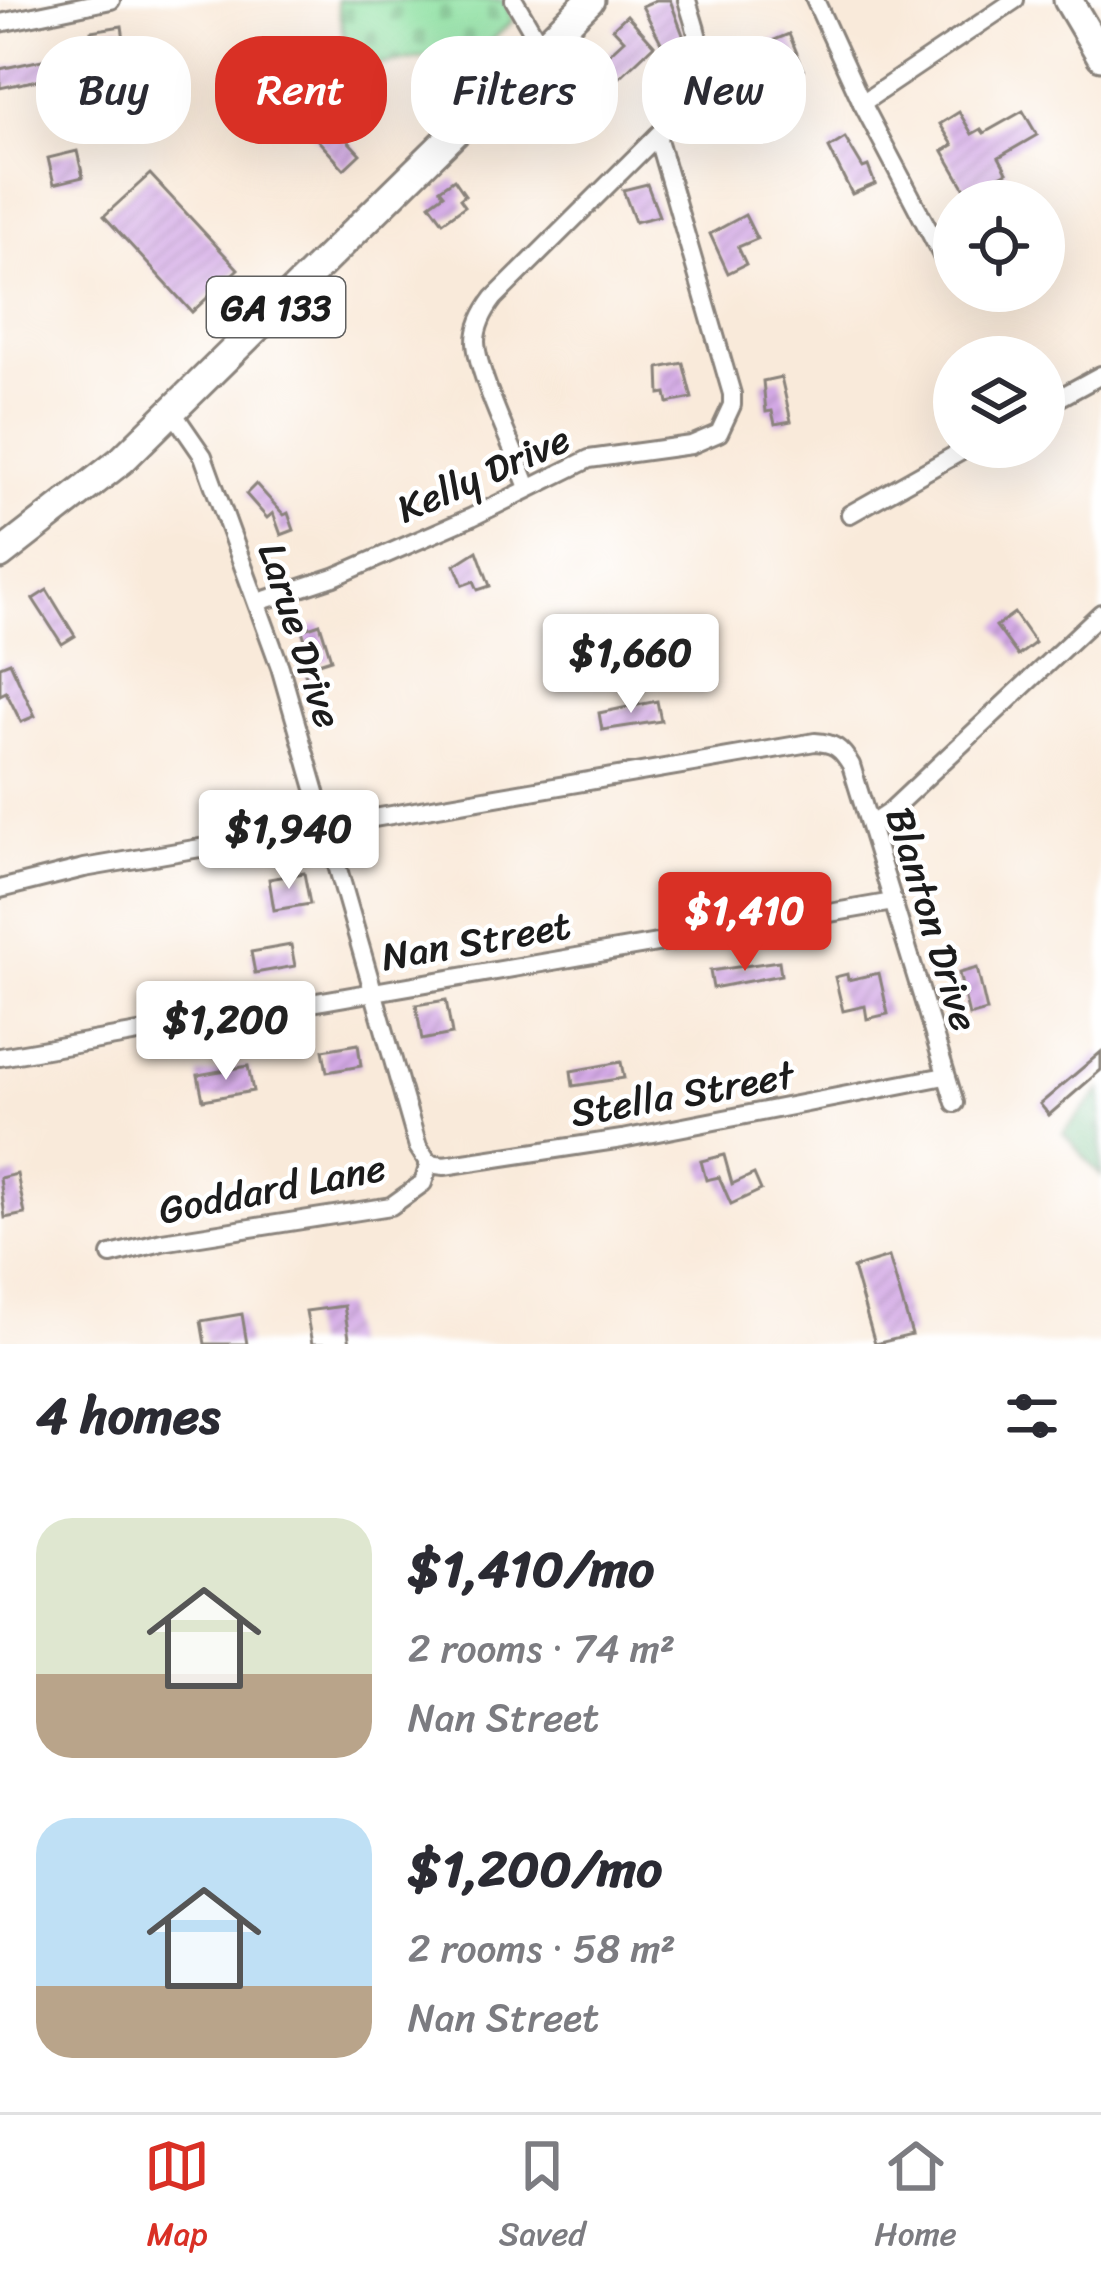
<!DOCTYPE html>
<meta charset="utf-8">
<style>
:root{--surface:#fff;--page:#f7f7f7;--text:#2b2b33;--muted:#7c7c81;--line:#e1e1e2;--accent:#d93025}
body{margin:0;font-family:Sriracha,sans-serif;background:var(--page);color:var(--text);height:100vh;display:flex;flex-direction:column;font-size:45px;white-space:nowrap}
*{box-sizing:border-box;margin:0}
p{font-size:39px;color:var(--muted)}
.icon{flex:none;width:66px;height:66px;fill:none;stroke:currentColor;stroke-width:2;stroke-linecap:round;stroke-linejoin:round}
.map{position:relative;height:1344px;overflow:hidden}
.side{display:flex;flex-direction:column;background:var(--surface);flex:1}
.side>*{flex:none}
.banner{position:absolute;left:36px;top:36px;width:1029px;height:108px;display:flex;gap:24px}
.buttons{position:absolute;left:933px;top:180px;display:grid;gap:24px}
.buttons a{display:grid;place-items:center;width:132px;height:132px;border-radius:50%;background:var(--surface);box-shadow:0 12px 48px #0002;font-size:60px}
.price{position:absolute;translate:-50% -102px;padding:0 27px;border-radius:12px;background:#fff;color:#222;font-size:39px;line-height:78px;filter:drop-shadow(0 3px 6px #0008)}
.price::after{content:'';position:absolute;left:50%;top:72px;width:36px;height:27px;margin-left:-18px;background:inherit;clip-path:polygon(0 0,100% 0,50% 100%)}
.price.current{background:var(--accent);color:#fff}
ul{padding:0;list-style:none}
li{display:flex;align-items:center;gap:36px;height:300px;padding:0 36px}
li span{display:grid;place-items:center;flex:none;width:336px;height:240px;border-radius:36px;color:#555}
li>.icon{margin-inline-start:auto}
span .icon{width:144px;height:144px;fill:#fffc;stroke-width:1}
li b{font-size:51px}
h2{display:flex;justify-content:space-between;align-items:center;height:144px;padding:0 36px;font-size:51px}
.chip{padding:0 42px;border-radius:48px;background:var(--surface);box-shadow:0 12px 48px #0002;font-size:42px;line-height:108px}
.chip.current{background:var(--accent);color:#fff}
.tab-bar{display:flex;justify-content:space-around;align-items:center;height:168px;border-top:3px solid var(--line);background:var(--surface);font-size:33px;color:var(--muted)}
.tab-bar a{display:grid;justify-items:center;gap:6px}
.tab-bar .current{color:var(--accent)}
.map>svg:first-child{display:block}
</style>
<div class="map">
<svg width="1101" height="1344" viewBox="0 0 1101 1344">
<defs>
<pattern id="forest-firs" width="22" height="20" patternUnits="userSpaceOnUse" patternTransform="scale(3)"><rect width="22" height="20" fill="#72be87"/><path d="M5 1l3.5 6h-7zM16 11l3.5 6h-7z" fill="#5d9a6e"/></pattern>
<pattern id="cemetery-stones" width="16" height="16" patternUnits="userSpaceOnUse" patternTransform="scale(3)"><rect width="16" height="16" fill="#8de0a1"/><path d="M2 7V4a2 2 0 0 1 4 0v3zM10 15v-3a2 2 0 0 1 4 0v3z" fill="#79c08a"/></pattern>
<pattern id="building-hatch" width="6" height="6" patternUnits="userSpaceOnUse" patternTransform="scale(3)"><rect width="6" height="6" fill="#d3a9e5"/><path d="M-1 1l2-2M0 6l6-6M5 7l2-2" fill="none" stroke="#b591c4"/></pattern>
</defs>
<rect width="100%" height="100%" fill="#fff"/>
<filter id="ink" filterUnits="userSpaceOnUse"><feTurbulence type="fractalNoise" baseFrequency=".00833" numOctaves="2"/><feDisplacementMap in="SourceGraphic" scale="24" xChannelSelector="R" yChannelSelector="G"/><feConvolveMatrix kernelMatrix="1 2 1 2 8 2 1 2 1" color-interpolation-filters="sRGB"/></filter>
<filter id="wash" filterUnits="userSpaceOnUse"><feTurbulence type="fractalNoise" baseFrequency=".004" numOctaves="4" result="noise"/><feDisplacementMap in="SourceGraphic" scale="48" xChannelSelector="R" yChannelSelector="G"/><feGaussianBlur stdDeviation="2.7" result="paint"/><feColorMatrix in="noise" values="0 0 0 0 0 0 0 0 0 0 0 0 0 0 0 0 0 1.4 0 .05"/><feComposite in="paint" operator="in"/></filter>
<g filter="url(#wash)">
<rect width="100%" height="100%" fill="#f9eada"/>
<polygon fill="url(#forest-firs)" stroke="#476d52" stroke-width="3" points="1101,1090 1101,1176 1063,1133"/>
<polygon fill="url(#cemetery-stones)" stroke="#547e5e" stroke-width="3" points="337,0 505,0 513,21 485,46 350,70"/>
<g id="blocks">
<g fill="url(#building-hatch)">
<polygon points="656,0 670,0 686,43 666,52 642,6"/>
<polygon points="627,15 654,45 617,80 600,62 624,40 613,28"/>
<polygon points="122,26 126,53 95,58 91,31"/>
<polygon points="789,34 804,70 766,86 757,63 773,56 767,43"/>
<polygon points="65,55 67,74 0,88 0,69"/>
<polygon points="311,101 360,154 344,169 295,115"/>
<polygon points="1023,111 1037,135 999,157 1007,172 968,194 943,151 953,145 940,124 959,112 972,134 981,129 984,133"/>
<polygon points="845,138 863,168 868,166 875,184 852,194 829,148"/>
<polygon points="77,151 83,177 54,184 48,158"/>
<polygon points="150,174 238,269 192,312 104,216"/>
<polygon points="454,179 465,195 460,199 465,206 443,222 430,204 444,194 440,189"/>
<polygon points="647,184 659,216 635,222 623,190"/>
<polygon points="745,215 757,239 738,247 746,264 728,273 710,234"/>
<polygon points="683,363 692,398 668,403 666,393 660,394 659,368"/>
<polygon points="781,377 791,421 775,424 772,411 766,412 763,381"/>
<polygon points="256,484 284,515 288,513 294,530 281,535 273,513 267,518 246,494"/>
<polygon points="477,551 490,586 478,590 474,581 463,585 455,565"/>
<polygon points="47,590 75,636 62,644 33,599"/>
<polygon points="1014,613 1035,643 1018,656 996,626"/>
<polygon points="320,624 331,659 315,664 319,676 307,680 302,662 311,659 302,630"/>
<polygon points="10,662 35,716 21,722 6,692 0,695 0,666"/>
<polygon points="657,701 661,721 602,730 599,713"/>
<polygon points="304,873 310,904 274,910 269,879"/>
<polygon points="291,945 295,966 255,973 251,952"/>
<polygon points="779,961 781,975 713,988 710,971"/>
<polygon points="977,968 987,1011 969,1016 959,973"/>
<polygon points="879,973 888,1014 867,1019 865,1006 843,1011 835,977 847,974 848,980"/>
<polygon points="446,1000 452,1034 422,1040 416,1005"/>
<polygon points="358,1044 361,1066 327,1072 323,1050"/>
<polygon points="1101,1052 1101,1070 1049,1115 1040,1104"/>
<polygon points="621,1062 624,1078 573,1086 571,1071"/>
<polygon points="248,1066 253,1091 203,1100 198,1075"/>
<polygon points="724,1155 732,1184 754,1174 761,1190 731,1204 719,1177 706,1180 701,1161"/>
<polygon points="17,1174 25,1214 5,1218 0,1178"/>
<polygon points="889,1257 912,1335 875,1344 853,1268"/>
<polygon points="344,1306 350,1344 312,1344 306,1311"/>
<polygon points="242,1314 247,1344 205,1344 201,1321"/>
</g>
</g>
</g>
<g filter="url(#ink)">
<use href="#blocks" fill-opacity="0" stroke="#8a837b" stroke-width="3"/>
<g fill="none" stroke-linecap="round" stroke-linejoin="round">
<g stroke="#8a837b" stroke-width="22">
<g id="minor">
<polyline points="514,0 542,48"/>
<polyline points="815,0 862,103 947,265"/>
<polyline points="0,23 111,0"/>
<polyline points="862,103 1015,0"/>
<polyline points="1044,406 1101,375"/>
<polyline points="172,411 203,456 211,478 280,667 418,1147 429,1164"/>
<path d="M528,488C516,453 477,374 476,342C476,325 484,311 494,298L689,104C713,69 698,38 687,0"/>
<polyline points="850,514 969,447"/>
<polyline points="258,602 334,577 472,517 589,459 691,445 719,433 732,405 732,394 657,136"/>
<polyline points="870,825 888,813 1101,613"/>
<path d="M0,889L84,868L815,742C834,743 841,748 851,765L955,1103"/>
<polyline points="0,1057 893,902"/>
<polyline points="429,1164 444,1166 622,1139 945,1076"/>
<polyline points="111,1255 162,1242 391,1206 423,1183 429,1164"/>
</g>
</g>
<g stroke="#8a837b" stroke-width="33">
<polyline id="primary" points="0,555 122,460 590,0"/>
</g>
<g stroke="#8a837b" stroke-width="33">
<polyline id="trunk" points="1068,0 1101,56"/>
</g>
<use href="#minor" stroke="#fff" stroke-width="16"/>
<use href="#primary" stroke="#fff" stroke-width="27"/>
<use href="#trunk" stroke="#fff" stroke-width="27"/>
</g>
</g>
<g text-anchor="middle" stroke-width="9" stroke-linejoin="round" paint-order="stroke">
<rect fill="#fff" stroke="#606060" stroke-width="3" x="207" y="277" width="138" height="60" rx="9"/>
<g font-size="36" font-weight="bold" fill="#1c1c1c">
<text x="276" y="320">GA 133</text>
</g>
<g font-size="39" fill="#1c1c1c" stroke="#fff">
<text transform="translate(483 473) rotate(-24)" y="14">Kelly Drive</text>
<text transform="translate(301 635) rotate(72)" y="14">Larue Drive</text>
<text transform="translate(933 919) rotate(73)" y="14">Blanton Drive</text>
<text transform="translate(476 940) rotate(-10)" y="14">Nan Street</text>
<text transform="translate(682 1093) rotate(-10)" y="14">Stella Street</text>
<text transform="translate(272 1188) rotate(-11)" y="14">Goddard Lane</text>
</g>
</g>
</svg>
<div class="buttons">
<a><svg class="icon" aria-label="locate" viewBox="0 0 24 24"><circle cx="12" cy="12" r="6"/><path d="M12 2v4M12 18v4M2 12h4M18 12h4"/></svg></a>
<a><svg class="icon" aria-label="layers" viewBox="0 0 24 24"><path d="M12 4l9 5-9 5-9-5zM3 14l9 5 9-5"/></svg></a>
</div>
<b class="price" style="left:631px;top:716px">$1,660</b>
<b class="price" style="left:289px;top:892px">$1,940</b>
<b class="price current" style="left:745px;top:974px">$1,410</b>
<b class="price" style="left:226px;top:1083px">$1,200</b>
<div class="banner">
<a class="chip">Buy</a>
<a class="chip current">Rent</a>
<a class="chip">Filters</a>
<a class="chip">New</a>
</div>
</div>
<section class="side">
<h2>4 homes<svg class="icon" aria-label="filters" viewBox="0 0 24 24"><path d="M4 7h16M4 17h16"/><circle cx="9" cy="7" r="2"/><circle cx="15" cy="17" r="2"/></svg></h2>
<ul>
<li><span style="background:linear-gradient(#dfe7d0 65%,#b9a48a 0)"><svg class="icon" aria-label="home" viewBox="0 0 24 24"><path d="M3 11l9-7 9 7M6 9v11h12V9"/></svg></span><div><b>$1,410/mo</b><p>2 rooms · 74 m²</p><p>Nan Street</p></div></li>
<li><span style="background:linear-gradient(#bfe0f5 70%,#b9a48a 0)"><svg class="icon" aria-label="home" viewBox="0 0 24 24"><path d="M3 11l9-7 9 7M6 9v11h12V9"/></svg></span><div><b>$1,200/mo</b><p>2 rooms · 58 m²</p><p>Nan Street</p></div></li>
</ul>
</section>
<nav class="tab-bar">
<a class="current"><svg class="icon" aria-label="map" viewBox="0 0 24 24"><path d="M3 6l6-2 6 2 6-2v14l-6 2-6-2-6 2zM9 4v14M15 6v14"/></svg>Map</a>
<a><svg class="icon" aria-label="saved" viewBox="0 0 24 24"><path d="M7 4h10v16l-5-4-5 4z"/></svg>Saved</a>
<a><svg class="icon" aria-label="home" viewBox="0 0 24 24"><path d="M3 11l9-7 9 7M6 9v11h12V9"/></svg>Home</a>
</nav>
